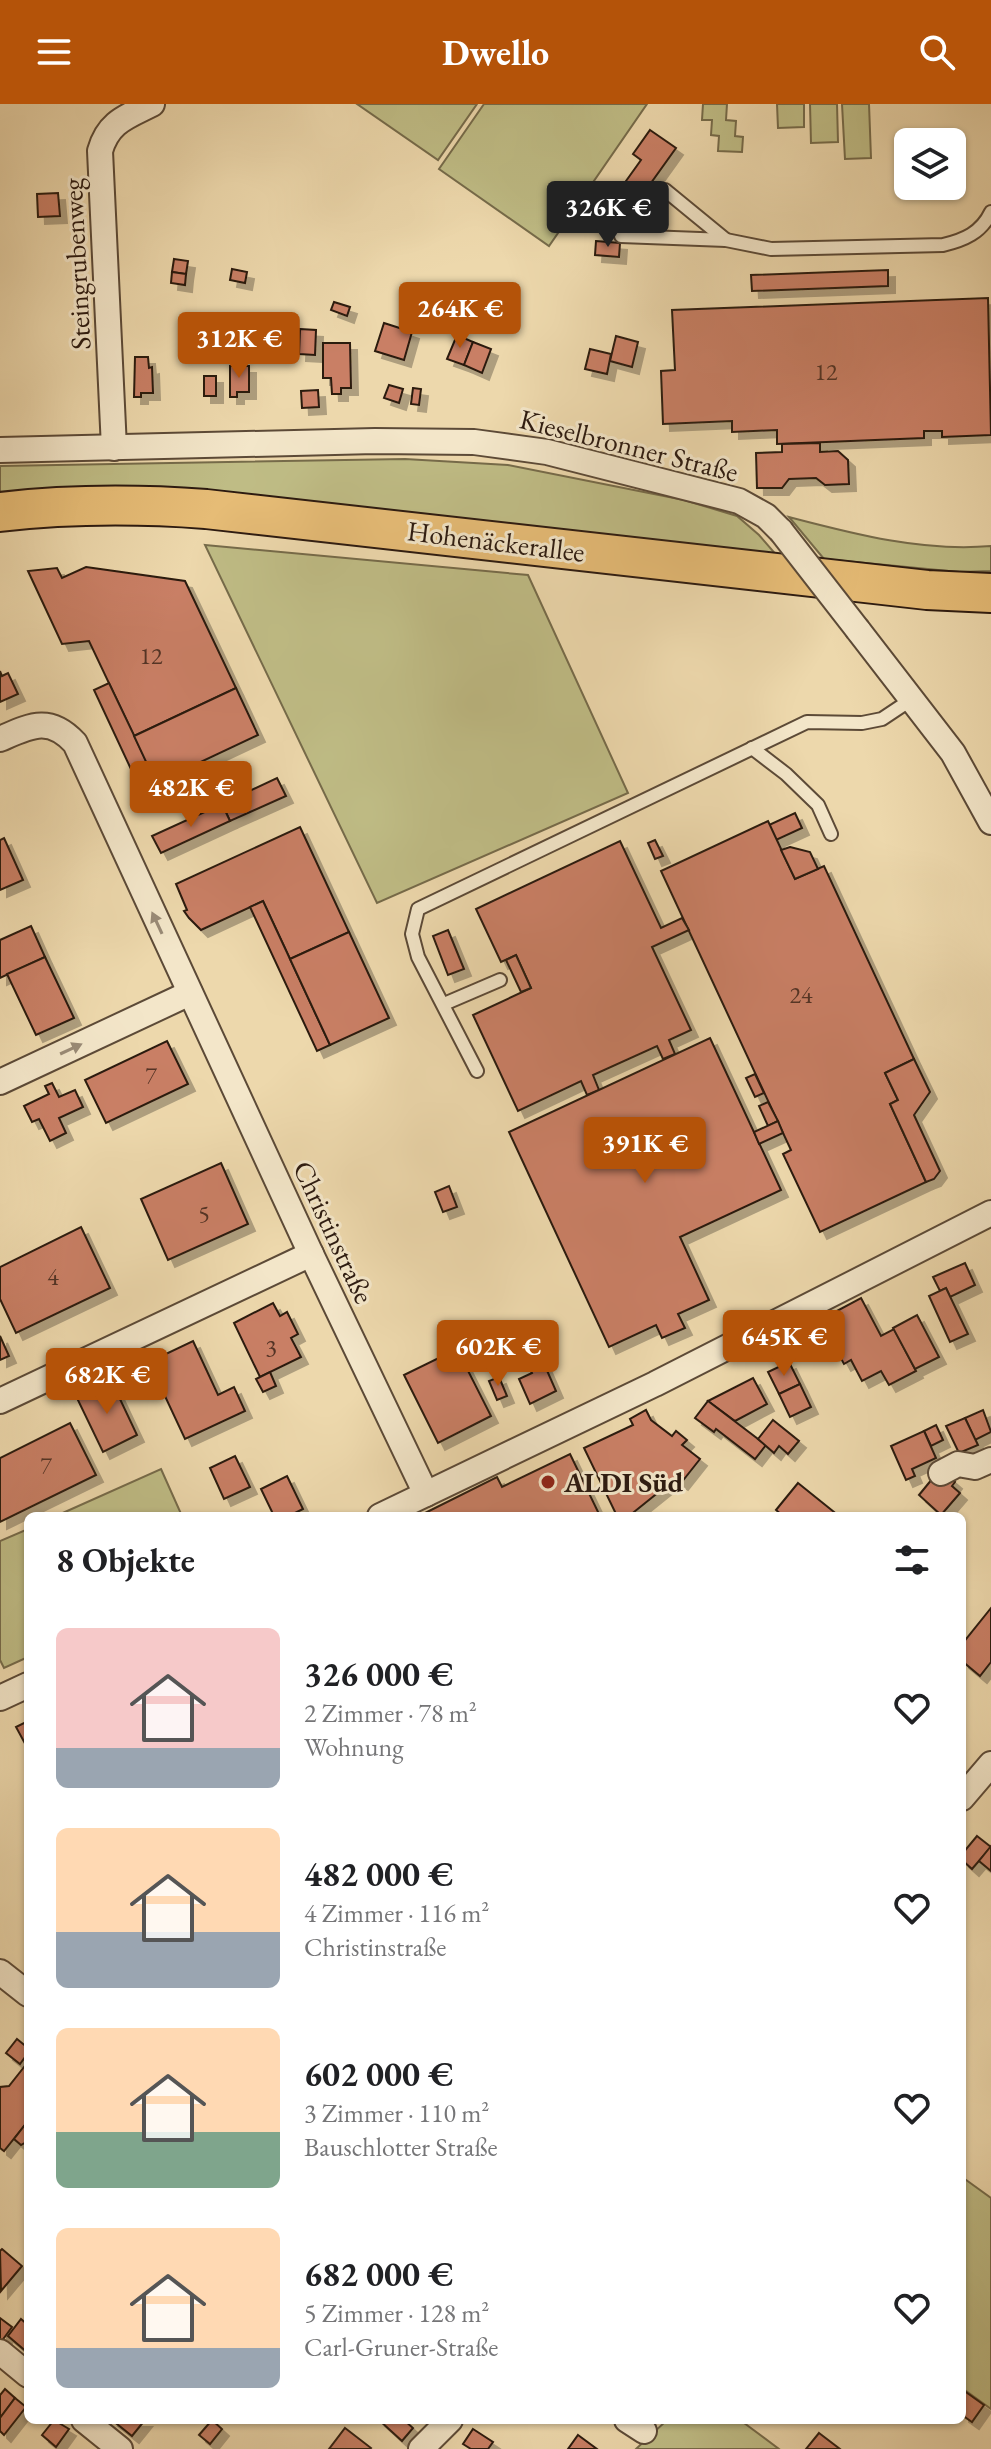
<!DOCTYPE html>
<html lang="de">
<meta charset="utf-8">
<style>
:root{--surface:#fff;--page:#f2f2f2;--text:#202124;--muted:#757577;--accent:#b45309}
body{margin:0;font-family:"EB Garamond",serif;background:var(--page);color:var(--text);height:100vh;display:flex;flex-direction:column;font-size:30px;white-space:nowrap}
*{box-sizing:border-box;margin:0}
p{font-size:26px;color:var(--muted)}
.icon{flex:none;width:44px;height:44px;fill:none;stroke:currentColor;stroke-width:2;stroke-linecap:round;stroke-linejoin:round}
.map{position:relative;flex:1;overflow:hidden}
.details{position:absolute;left:24px;top:1408px;width:942px;height:912px;display:flex;flex-direction:column;background:var(--surface);border-radius:12px;box-shadow:0 2px 6px #0004}
.details>*{flex:none}
.tools{position:absolute;left:894px;top:24px;display:grid;gap:16px}
.tools a{display:grid;place-items:center;width:72px;height:72px;border-radius:12px;background:var(--surface);box-shadow:0 2px 6px #0004;font-size:40px}
.price{position:absolute;translate:-50% -68px;padding:0 18px;border-radius:8px;background:var(--accent);color:#fff;font-size:26px;line-height:52px;filter:drop-shadow(0 2px 4px #0008)}
.price::after{content:'';position:absolute;left:50%;top:48px;width:24px;height:18px;margin-left:-12px;background:inherit;clip-path:polygon(0 0,100% 0,50% 100%)}
.price.on{background:#222;color:#fff}
ul{padding:0;list-style:none}
li{display:flex;align-items:center;gap:24px;height:200px;padding:0 32px}
li span{display:grid;place-items:center;flex:none;width:224px;height:160px;border-radius:12px;color:#555}
li>.icon{margin-inline-start:auto}
span .icon{width:96px;height:96px;fill:#fffc;stroke-width:1}
li b{font-size:34px}
h2{display:flex;justify-content:space-between;align-items:center;height:96px;padding:0 32px;font-size:34px}
header{display:flex;justify-content:space-between;align-items:center;height:104px;padding:0 32px;background:var(--accent);color:#fff;font-size:36px;font-weight:700}
.map>svg:first-child{display:block}
</style>
<header><svg class="icon" aria-label="menu" viewBox="0 0 24 24"><path d="M4 6h16M4 12h16M4 18h16"/></svg>Dwello<svg class="icon" aria-label="search" viewBox="0 0 24 24"><circle cx="10" cy="10" r="6"/><path d="M15 15l6 6"/></svg></header>
<div class="map">
<svg width="991" height="2345" viewBox="0 0 991 2345">
<defs>
<filter id="shadow"><feDropShadow dx="7" dy="7" stdDeviation="0" flood-color="#0004"/></filter>
</defs>
<rect width="100%" height="100%" fill="#edd8ac"/>
<filter id="stains"><feTurbulence type="fractalNoise" baseFrequency=".0025" numOctaves="4"/><feColorMatrix values="0 0 0 0 .2 0 0 0 0 .09 0 0 0 0 .02 0 0 0 .5 -.17"/></filter>
<radialGradient id="worn" r=".72"><stop offset=".6" stop-color="#630" stop-opacity="0"/><stop offset="1" stop-color="#630" stop-opacity=".3"/></radialGradient>
<g fill="#bfbc85" stroke="#766b4a" stroke-width="2">
<polygon points="357,0 477,0 438,56"/>
<polygon points="484,0 647,0 549,142 439,65"/>
<polygon points="703,0 727,0 726,16 736,17 735,32 743,33 742,48 718,47 719,32 711,31 712,16 702,16"/>
<polygon points="777,0 804,0 804,23 778,24"/>
<polygon points="810,0 837,0 838,38 811,39"/>
<polygon points="842,0 869,0 871,54 845,55"/>
<polygon points="405,355 508,361 684,396 737,412 759,431 779,454 0,394 0,362"/>
<path d="M789,413C854,430 922,448 991,442V467L959,468L824,455Z"/>
<polygon points="205,441 528,471 628,689 377,799"/>
<polygon points="161,1365 182,1412 56,1412"/>
<polygon points="28,1425 28,1553 4,1564 0,1556 0,1437"/>
<polygon points="962,2073 991,2094 991,2305 962,2284"/>
<polygon points="667,2316 740,2316 779,2345 636,2345"/>
</g>
<g fill="#c97f65" stroke="#2c1a10" stroke-width="2" filter="url(#shadow)">
<polygon points="650,26 676,44 638,97 621,84 641,56 633,50"/>
<polygon points="58,89 60,112 38,113 37,90"/>
<polygon points="596,137 620,139 619,153 595,151"/>
<polygon points="174,155 188,157 186,170 172,168"/>
<polygon points="232,165 247,168 245,179 230,176"/>
<polygon points="888,166 888,182 752,187 751,171"/>
<polygon points="172,168 186,170 185,181 171,179"/>
<polygon points="988,194 991,331 942,333 942,327 924,327 924,334 777,340 777,326 732,328 732,317 663,320 661,267 675,266 672,206"/>
<polygon points="334,198 350,203 347,212 331,206"/>
<polygon points="384,219 412,228 404,256 375,247"/>
<polygon points="300,225 316,226 315,251 299,250"/>
<polygon points="457,231 473,238 464,261 447,255"/>
<polygon points="616,232 638,238 632,263 610,257"/>
<polygon points="473,238 491,245 482,269 464,261"/>
<polygon points="323,239 350,239 351,284 341,284 341,290 332,290 331,274 323,274"/>
<polygon points="590,245 611,250 607,270 585,265"/>
<polygon points="135,253 148,253 149,264 152,263 153,289 141,289 141,293 134,293"/>
<polygon points="230,262 249,262 249,288 237,288 237,293 230,293"/>
<rect x="204" y="272" width="12" height="20"/>
<polygon points="389,281 403,285 399,299 384,294"/>
<polygon points="413,284 421,285 419,301 411,300"/>
<polygon points="318,286 319,303 302,304 301,287"/>
<polygon points="820,339 820,348 838,347 848,356 849,380 825,381 816,374 789,375 782,384 757,384 756,349 782,348 782,340"/>
<polygon points="86,463 185,477 236,584 134,632 89,537 62,540 28,467 57,464 62,474"/>
<polygon points="0,567 2,572 8,569 18,590 0,598"/>
<polygon points="109,579 153,671 137,678 94,586"/>
<polygon points="236,584 258,631 156,679 134,632"/>
<polygon points="277,674 286,692 230,717 222,700"/>
<polygon points="222,700 230,717 161,749 152,732"/>
<polygon points="795,709 802,724 776,736 769,721"/>
<polygon points="768,717 795,775 824,762 914,955 885,969 898,996 890,1000 926,1078 820,1128 783,1050 791,1046 661,767"/>
<polygon points="300,723 349,828 290,855 263,797 201,826 189,814 184,807 187,806 176,780"/>
<polygon points="4,734 23,776 0,786 0,736"/>
<polygon points="655,736 663,752 655,755 648,739"/>
<polygon points="620,737 661,824 682,814 689,826 652,843 691,926 669,936 675,950 663,955 657,942 593,971 599,986 587,991 581,977 518,1007 473,911 531,884 516,851 501,858 476,805"/>
<polygon points="790,743 810,748 818,765 795,775 781,746"/>
<polygon points="263,797 330,941 317,947 250,803"/>
<polygon points="31,822 45,853 0,874 0,836"/>
<polygon points="448,826 464,865 448,871 433,832"/>
<polygon points="349,828 389,914 330,941 290,855"/>
<polygon points="516,851 531,884 521,888 506,856"/>
<polygon points="45,853 74,914 36,931 7,870"/>
<polygon points="710,934 781,1086 680,1133 709,1196 678,1210 685,1224 662,1234 656,1221 609,1243 509,1028"/>
<polygon points="167,937 188,980 106,1019 85,976"/>
<polygon points="914,955 930,988 914,1011 940,1067 934,1075 926,1078 890,1000 898,996 885,969"/>
<polygon points="755,970 764,989 755,993 746,974"/>
<polygon points="52,979 59,993 75,986 83,1003 59,1014 66,1029 50,1037 39,1015 32,1018 24,1002 49,990 45,982"/>
<polygon points="768,998 778,1017 768,1022 759,1002"/>
<polygon points="778,1017 783,1029 759,1040 754,1028"/>
<polygon points="221,1059 248,1120 168,1156 141,1095"/>
<polygon points="449,1082 457,1103 443,1108 435,1088"/>
<polygon points="81,1123 110,1184 16,1229 0,1195 0,1163"/>
<polygon points="965,1159 975,1181 950,1193 946,1184 940,1187 933,1173"/>
<polygon points="946,1184 968,1230 950,1238 929,1192"/>
<polygon points="861,1194 881,1232 894,1225 916,1267 889,1281 881,1267 862,1277 851,1256 844,1260 820,1216"/>
<polygon points="273,1199 280,1212 287,1208 298,1230 291,1234 301,1253 260,1273 234,1219"/>
<polygon points="917,1211 939,1253 915,1265 893,1224"/>
<polygon points="0,1232 9,1252 0,1256"/>
<polygon points="193,1237 218,1291 234,1283 245,1307 185,1335 149,1258"/>
<polygon points="457,1245 491,1312 438,1339 404,1271"/>
<polygon points="542,1255 556,1287 530,1300 519,1275 532,1269 528,1262"/>
<polygon points="789,1258 800,1280 779,1290 768,1268"/>
<polygon points="270,1268 276,1282 263,1288 256,1275"/>
<polygon points="499,1273 507,1292 497,1296 489,1277"/>
<polygon points="753,1274 767,1300 735,1317 708,1297"/>
<polygon points="111,1276 137,1331 103,1348 76,1292"/>
<polygon points="800,1280 811,1303 790,1313 779,1290"/>
<polygon points="708,1297 766,1341 755,1355 716,1325 714,1328 695,1314"/>
<polygon points="646,1306 651,1316 672,1332 676,1327 687,1336 682,1341 700,1355 681,1379 675,1375 629,1412 617,1412 584,1344 633,1321 630,1315"/>
<polygon points="983,1306 991,1328 975,1336 965,1314"/>
<polygon points="965,1314 978,1341 959,1349 946,1322"/>
<polygon points="773,1316 799,1337 788,1350 779,1342 774,1349 758,1335"/>
<polygon points="70,1319 96,1371 0,1418 0,1354"/>
<polygon points="936,1321 943,1336 931,1342 924,1327"/>
<polygon points="924,1327 936,1354 912,1365 915,1372 906,1376 891,1342"/>
<polygon points="570,1350 600,1412 424,1412 423,1410 497,1373 502,1383"/>
<polygon points="235,1352 250,1383 224,1395 210,1364"/>
<polygon points="937,1369 948,1372 955,1378 952,1382 960,1389 941,1411 919,1391"/>
<polygon points="287,1372 303,1405 289,1412 274,1412 261,1385"/>
<polygon points="798,1379 839,1412 783,1412 776,1406"/>
<polygon points="991,1504 991,1558 980,1572 962,1557 962,1540"/>
<polygon points="28,1617 28,1645 16,1623"/>
<polygon points="977,1732 991,1743 972,1765 962,1756 962,1750"/>
<polygon points="991,1742 991,1767 979,1757"/>
<polygon points="17,1935 28,1944 28,1949 20,1960 6,1949"/>
<polygon points="28,1958 28,2017 4,2047 0,2044 0,1983 9,1982"/>
<polygon points="28,2017 28,2037 21,2041 14,2035"/>
<polygon points="2,2145 22,2162 1,2187 0,2147"/>
<polygon points="0,2214 12,2223 1,2238 0,2237"/>
<polygon points="21,2215 28,2221 28,2249 8,2232"/>
<polygon points="5,2285 15,2294 0,2314 0,2291"/>
<polygon points="963,2286 984,2301 972,2318 962,2311"/>
<polygon points="15,2294 26,2303 4,2331 0,2327 0,2314"/>
<polygon points="54,2316 69,2325 56,2343 42,2331"/>
<polygon points="112,2316 145,2316 132,2332"/>
<polygon points="212,2316 222,2325 210,2340 199,2331"/>
<polygon points="379,2316 404,2316 413,2324 402,2337"/>
<polygon points="345,2324 371,2344 370,2345 329,2345"/>
<polygon points="473,2325 493,2338 488,2345 471,2345 463,2340"/>
<polygon points="819,2329 840,2345 806,2345"/>
<polygon points="578,2331 597,2345 568,2345"/>
</g>
<g fill="none" stroke-linecap="round" stroke-linejoin="round">
<g stroke="#5c4a37" stroke-width="16">
<g id="lane">
<polyline points="665,86 726,136"/>
<path d="M621,132L726,136L771,145L943,141C964,136 981,129 991,108"/>
<polyline points="752,644 786,670 818,701 831,730"/>
<polyline points="444,900 500,876"/>
<polyline points="477,967 418,853 412,830 418,805 807,618 862,619 882,615 912,595"/>
</g>
</g>
<g stroke="#5c4a37" stroke-width="28">
<g id="street">
<path d="M114,344L100,47C108,18 126,13 152,0"/>
<polyline points="0,346 375,337 474,338 547,348 739,397 766,412 781,427"/>
<polyline points="858,526 953,649 991,718"/>
<path d="M0,635C30,622 49,611 75,639L311,1150L426,1390"/>
<polyline points="0,978 190,889"/>
<polyline points="0,1297 311,1150"/>
<polyline points="941,1369 958,1360 975,1363 991,1356"/>
<polyline points="380,1412 655,1280 991,1109"/>
<polyline points="0,1594 28,1581"/>
<polyline points="962,1694 991,1660"/>
<polyline points="0,1868 28,1890"/>
<polyline points="0,2248 28,2271"/>
<polyline points="84,2316 120,2345"/>
<polyline points="627,2316 644,2327"/>
<polyline points="421,2345 450,2316"/>
</g>
</g>
<g stroke="#2c1a10" stroke-width="42">
<path id="primary" d="M0,408C69,400 137,400 206,405L927,486L991,489"/>
</g>
<use href="#lane" stroke="#f3e6c9" stroke-width="12"/>
<use href="#street" stroke="#f3e6c9" stroke-width="24"/>
<use href="#primary" stroke="#e6bc76" stroke-width="38"/>
<g stroke="#5c4a37" stroke-width="28" stroke-linecap="butt">
<polyline id="street-bridge" points="781,427 858,526"/>
</g>
<use href="#street-bridge" stroke="#f3e6c9" stroke-width="24"/>
</g>
<defs><path id="oneway-solid" d="M-6-.8H1V-3.2L6.5 0L1 3.2V.8H-6Z" transform="scale(2)"/></defs>
<g fill="#998a76">
<use href="#oneway-solid" transform="translate(157 819) rotate(-115)"/>
<use href="#oneway-solid" transform="translate(71 945) rotate(-25)"/>
</g>
<circle fill="#8f2418" stroke="#f3e6c9" stroke-width="3" cx="548" cy="1378" r="8"/>
<g text-anchor="middle" stroke-width="6" stroke-linejoin="round" paint-order="stroke">
<g font-size="24" fill="#533325">
<text x="826" y="276">12</text>
<text x="151" y="560">12</text>
<text x="801" y="899">24</text>
<text x="151" y="980">7</text>
<text x="204" y="1118">5</text>
<text x="53" y="1181">4</text>
<text x="271" y="1252">3</text>
<text x="46" y="1370">7</text>
</g>
<g font-size="28" fill="#2c1a10" stroke="#f3e6c9">
<text transform="translate(76 160) rotate(-93)" y="10">Steingrubenweg</text>
<text transform="translate(629 341) rotate(14)" y="10">Kieselbronner Straße</text>
<text transform="translate(496 437) rotate(7)" y="10">Hohenäckerallee</text>
<text transform="translate(334 1128) rotate(65)" y="10">Christinstraße</text>
</g>
<g font-size="28" font-weight="bold" fill="#2c1a10" stroke="#f3e6c9" text-anchor="start">
<text x="564" y="1388">ALDI Süd</text>
</g>
</g>
<rect width="100%" height="100%" filter="url(#stains)"/>
<rect width="100%" height="100%" fill="url(#worn)"/>
</svg>
<div class="tools">
<a><svg class="icon" aria-label="layers" viewBox="0 0 24 24"><path d="M12 4l9 5-9 5-9-5zM3 14l9 5 9-5"/></svg></a>
</div>
<b class="price on" style="left:608px;top:145px">326K €</b>
<b class="price" style="left:460px;top:246px">264K €</b>
<b class="price" style="left:239px;top:276px">312K €</b>
<b class="price" style="left:191px;top:725px">482K €</b>
<b class="price" style="left:645px;top:1081px">391K €</b>
<b class="price" style="left:784px;top:1274px">645K €</b>
<b class="price" style="left:498px;top:1284px">602K €</b>
<b class="price" style="left:107px;top:1312px">682K €</b>
<section class="details">
<h2>8 Objekte<svg class="icon" aria-label="filters" viewBox="0 0 24 24"><path d="M4 7h16M4 17h16"/><circle cx="9" cy="7" r="2"/><circle cx="15" cy="17" r="2"/></svg></h2>
<ul>
<li><span style="background:linear-gradient(#f6c9c9 75%,#9aa5b1 0)"><svg class="icon" aria-label="home" viewBox="0 0 24 24"><path d="M3 11l9-7 9 7M6 9v11h12V9"/></svg></span><div><b>326 000 €</b><p>2 Zimmer · 78 m²</p><p>Wohnung</p></div><svg class="icon" aria-label="heart" viewBox="0 0 24 24"><path d="M12 20l-8-8c-3-5 5-10 8-4 3-6 11-1 8 4z"/></svg></li>
<li><span style="background:linear-gradient(#ffd9b3 65%,#9aa5b1 0)"><svg class="icon" aria-label="home" viewBox="0 0 24 24"><path d="M3 11l9-7 9 7M6 9v11h12V9"/></svg></span><div><b>482 000 €</b><p>4 Zimmer · 116 m²</p><p>Christinstraße</p></div><svg class="icon" aria-label="heart" viewBox="0 0 24 24"><path d="M12 20l-8-8c-3-5 5-10 8-4 3-6 11-1 8 4z"/></svg></li>
<li><span style="background:linear-gradient(#ffd9b3 65%,#7fa58c 0)"><svg class="icon" aria-label="home" viewBox="0 0 24 24"><path d="M3 11l9-7 9 7M6 9v11h12V9"/></svg></span><div><b>602 000 €</b><p>3 Zimmer · 110 m²</p><p>Bauschlotter Straße</p></div><svg class="icon" aria-label="heart" viewBox="0 0 24 24"><path d="M12 20l-8-8c-3-5 5-10 8-4 3-6 11-1 8 4z"/></svg></li>
<li><span style="background:linear-gradient(#ffd9b3 75%,#9aa5b1 0)"><svg class="icon" aria-label="home" viewBox="0 0 24 24"><path d="M3 11l9-7 9 7M6 9v11h12V9"/></svg></span><div><b>682 000 €</b><p>5 Zimmer · 128 m²</p><p>Carl-Gruner-Straße</p></div><svg class="icon" aria-label="heart" viewBox="0 0 24 24"><path d="M12 20l-8-8c-3-5 5-10 8-4 3-6 11-1 8 4z"/></svg></li>
</ul>
</section>
</div>
